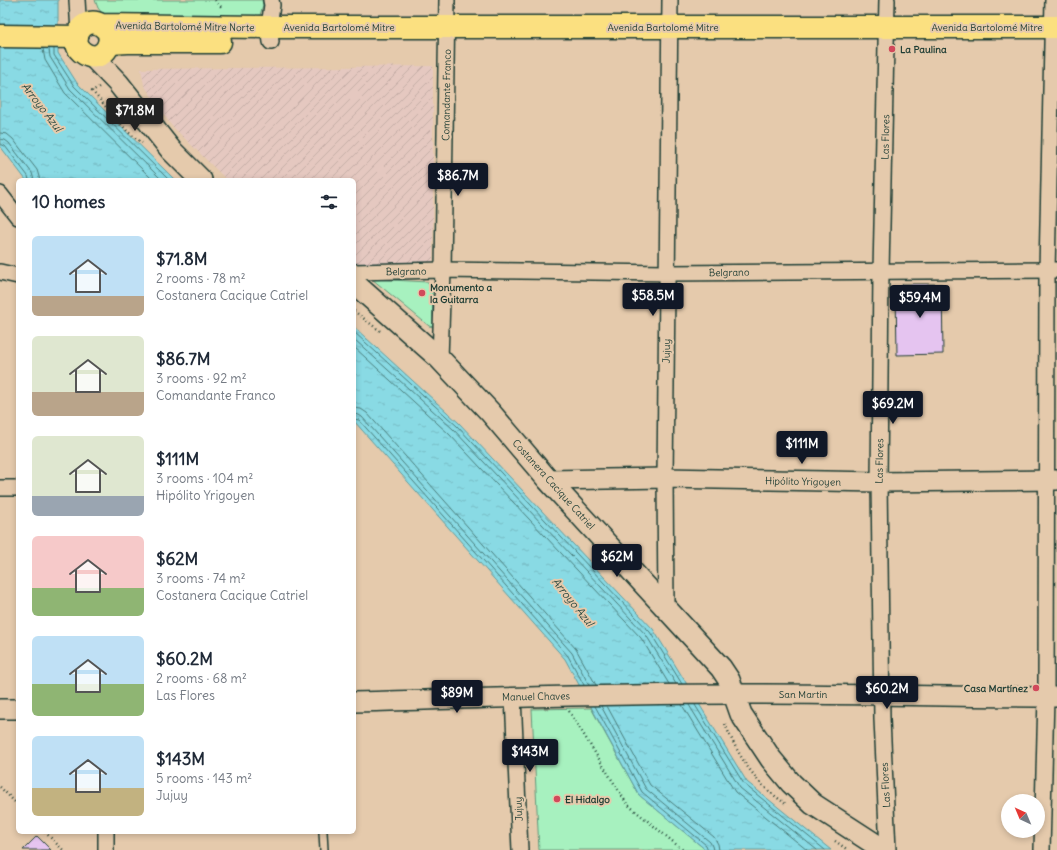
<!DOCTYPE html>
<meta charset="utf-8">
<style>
:root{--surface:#fff;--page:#f2f2f3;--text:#1f2937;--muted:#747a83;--accent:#111827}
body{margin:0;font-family:Delius,sans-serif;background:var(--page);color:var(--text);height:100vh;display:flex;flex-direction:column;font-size:15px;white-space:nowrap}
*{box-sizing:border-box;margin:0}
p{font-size:13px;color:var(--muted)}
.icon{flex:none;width:22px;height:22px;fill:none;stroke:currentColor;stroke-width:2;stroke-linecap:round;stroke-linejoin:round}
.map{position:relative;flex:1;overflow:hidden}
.details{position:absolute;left:16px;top:178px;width:340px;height:656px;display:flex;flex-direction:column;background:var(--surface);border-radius:6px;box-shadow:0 2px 6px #0003}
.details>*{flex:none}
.needle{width:26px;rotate:316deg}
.controls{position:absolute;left:1001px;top:794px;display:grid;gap:8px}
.controls a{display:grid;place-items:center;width:44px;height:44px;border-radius:50%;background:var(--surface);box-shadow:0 2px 6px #0003;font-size:20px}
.price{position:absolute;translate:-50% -34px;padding:0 9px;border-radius:4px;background:var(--accent);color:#fff;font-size:13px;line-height:26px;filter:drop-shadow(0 1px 2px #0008)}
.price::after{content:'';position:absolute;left:50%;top:24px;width:12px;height:9px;margin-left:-6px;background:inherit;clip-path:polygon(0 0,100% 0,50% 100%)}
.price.current{background:#222;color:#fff}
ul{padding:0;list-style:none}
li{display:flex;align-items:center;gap:12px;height:100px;padding:0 16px}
li span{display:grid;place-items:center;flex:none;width:112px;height:80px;border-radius:6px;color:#555}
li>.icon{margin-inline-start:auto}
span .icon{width:48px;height:48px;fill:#fffc;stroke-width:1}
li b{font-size:17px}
h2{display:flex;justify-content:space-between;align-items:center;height:48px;padding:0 16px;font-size:17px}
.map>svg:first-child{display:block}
</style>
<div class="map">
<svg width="1057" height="850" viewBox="0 0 1057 850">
<defs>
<pattern id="industrial-furrows" width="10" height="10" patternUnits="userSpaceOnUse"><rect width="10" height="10" fill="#e5c8c0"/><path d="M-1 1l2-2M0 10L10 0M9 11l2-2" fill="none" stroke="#c4ada6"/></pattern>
<pattern id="water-ripples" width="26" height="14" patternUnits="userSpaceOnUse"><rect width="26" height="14" fill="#89dae4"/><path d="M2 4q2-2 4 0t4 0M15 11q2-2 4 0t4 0" fill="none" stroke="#76bcc4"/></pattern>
</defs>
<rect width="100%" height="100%" fill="#e5caac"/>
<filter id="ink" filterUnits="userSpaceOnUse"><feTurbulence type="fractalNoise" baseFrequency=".025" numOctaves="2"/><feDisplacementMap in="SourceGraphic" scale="8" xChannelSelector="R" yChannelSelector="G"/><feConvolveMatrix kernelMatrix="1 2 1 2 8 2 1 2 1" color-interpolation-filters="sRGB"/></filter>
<g filter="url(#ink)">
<polygon fill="url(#industrial-furrows)" points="433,66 433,268 354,267 354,180 227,180 171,125 144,85 141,69"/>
<g fill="#a7f1bf" stroke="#63977a">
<polygon points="95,0 262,0 263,5 258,22 106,18 98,8"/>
<polygon points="372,279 428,282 432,288 433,327 429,326"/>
<polygon points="591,708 639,795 706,850 539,850 532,709"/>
</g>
<g fill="url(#water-ripples)" stroke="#5f9b9e">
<polygon points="0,0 58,0 58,53 77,83 175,180 26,180 0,146"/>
<polygon points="354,327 459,423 653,629 747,782 831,850 706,850 639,795 565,659 354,421"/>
</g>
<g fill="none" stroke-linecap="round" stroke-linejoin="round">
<g stroke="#497c7a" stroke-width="1">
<polyline points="43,49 45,60 65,93 153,180"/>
<polyline points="49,49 50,57 70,89 162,180"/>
<polyline points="54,49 54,55 74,86 169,180"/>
<polyline points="0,133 7,134 13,139 37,170 40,180"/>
<polyline points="0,139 5,140 9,143 32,173 34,180"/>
<polyline points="0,144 5,146 28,176 29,180"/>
<polyline points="354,332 457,426 650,632 682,684"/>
<polyline points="354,339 453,429 646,635 676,684"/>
<polyline points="354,347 449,434 641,638 669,684"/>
<polyline points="354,408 361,409 367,413 576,649 596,685"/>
<polyline points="354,414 359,415 362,417 572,653 589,685"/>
<polyline points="354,419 359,420 568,656 584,685"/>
<polyline points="682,705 735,792 807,850"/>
<polyline points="689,705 740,788 817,850"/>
<polyline points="695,705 744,784 825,850"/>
<polyline points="595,706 642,792 706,845 708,850"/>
<polyline points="601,706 646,789 710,842 712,846 713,850"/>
<polyline points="607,706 650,785 714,837 718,844 719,850"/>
</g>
</g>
<g fill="#e5c4f0" stroke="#1f3d34">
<polygon points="903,284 942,284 943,354 897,355 896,291"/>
<polygon points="37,836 51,850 23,850"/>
</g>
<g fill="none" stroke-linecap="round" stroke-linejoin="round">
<g stroke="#1f3d34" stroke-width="10">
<polyline id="service" points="323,832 324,850"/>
</g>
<g stroke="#1f3d34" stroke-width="18">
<g id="minor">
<polyline points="77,0 79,32"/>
<polyline points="887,0 881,271 879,482 882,719 888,850"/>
<polyline points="271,42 269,27 272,5 271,0"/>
<polyline points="0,194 18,217"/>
<polyline points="0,272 18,276"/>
<polyline points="354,272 443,270 667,273 1057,270"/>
<polyline points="440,359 443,270 447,0"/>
<polyline points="0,488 18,488"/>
<polyline points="666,607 665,478 670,0"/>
<polyline points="513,697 520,850"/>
<polyline points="106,832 106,850"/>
<polyline points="1042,850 1046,697 1047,270 1053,0"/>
</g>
</g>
<g stroke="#1f3d34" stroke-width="22">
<g id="tertiary">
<polyline points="548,480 665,478 879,482 1057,480"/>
<path d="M354,702C480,698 606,694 732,694C840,693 949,697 1057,697"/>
<polyline points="0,709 18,709"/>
</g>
</g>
<g stroke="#1f3d34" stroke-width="24">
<g id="secondary">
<polyline points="92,56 118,83 171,150 201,180"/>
<polyline points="354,283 440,359 490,412 548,480 721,668 729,680 741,714 771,759 791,783 813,804 884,850"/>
</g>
</g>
<g stroke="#1f3d34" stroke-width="25">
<g id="primary">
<path d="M101,25C120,36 104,65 85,54C66,44 82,14 101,25L269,27H1057"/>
<polyline points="0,36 77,37"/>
<polyline points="110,43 128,42 220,42"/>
</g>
</g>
<g stroke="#1f3d34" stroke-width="2.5" stroke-dasharray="1 3" stroke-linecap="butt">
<polyline points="215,0 223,9"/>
<polyline points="99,87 92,91 128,132 142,143"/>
<polyline points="354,311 380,331"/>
<polyline points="569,711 627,804 683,850"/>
<path d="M725,724C732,741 742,761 754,775C762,787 775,796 786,804"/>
<polyline points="0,787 18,805"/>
<polyline points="45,832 63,850"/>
<polyline points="835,841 848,850"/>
</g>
<use href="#service" stroke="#e5caac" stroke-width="7"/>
<use href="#minor" stroke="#e5caac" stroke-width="15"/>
<use href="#tertiary" stroke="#e5caac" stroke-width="19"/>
<use href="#secondary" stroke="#e5caac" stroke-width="21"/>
<use href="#primary" stroke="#fbe080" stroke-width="22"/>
</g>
</g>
<g fill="#d1495b" stroke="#e5caac" stroke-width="1.5">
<circle cx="892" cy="49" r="4"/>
<circle cx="422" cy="293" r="4"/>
<circle cx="1036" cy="688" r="4"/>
<circle cx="557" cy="799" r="4"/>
</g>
<g text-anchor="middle" stroke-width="4" stroke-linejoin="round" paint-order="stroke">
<g font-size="10" fill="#1f3d34" stroke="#e5caac">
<text transform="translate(185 26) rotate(1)" y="4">Avenida Bartolomé Mitre Norte</text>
<text x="339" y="31">Avenida Bartolomé Mitre</text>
<text x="663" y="31">Avenida Bartolomé Mitre</text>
<text x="987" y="31">Avenida Bartolomé Mitre</text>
<text transform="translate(446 95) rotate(-89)" y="4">Comandante Franco</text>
<text transform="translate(885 137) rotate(-89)" y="4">Las Flores</text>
<text transform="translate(406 271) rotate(-1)" y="4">Belgrano</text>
<text transform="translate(729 272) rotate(-1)" y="4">Belgrano</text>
<text transform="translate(666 351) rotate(-89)" y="4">Jujuy</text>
<text transform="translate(879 461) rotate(-89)" y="4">Las Flores</text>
<text transform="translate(803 481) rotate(1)" y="4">Hipólito Yrigoyen</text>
<text transform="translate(554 484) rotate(48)" y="4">Costanera Cacique Catriel</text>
<text x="803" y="698">San Martín</text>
<text transform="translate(536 696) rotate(-1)" y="4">Manuel Chaves</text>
<text transform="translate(885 785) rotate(-93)" y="4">Las Flores</text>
<text transform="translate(518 809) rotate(-93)" y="4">Jujuy</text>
</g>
<g font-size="10" font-weight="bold" fill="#1f3d34" stroke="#e5caac" text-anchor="start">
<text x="900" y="53">La Paulina</text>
<text x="430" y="291">Monumento a<tspan x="430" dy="12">la Guitarra</tspan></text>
<text x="1028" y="692" text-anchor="end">Casa Martínez</text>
<text x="565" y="803">El Hidalgo</text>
</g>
<g font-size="11" font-style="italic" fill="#24453d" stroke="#e5caac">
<text transform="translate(42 107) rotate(52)" y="4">Arroyo Azul</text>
<text transform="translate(573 602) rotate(51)" y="4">Arroyo Azul</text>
</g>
</g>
</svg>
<div class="controls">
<a><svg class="needle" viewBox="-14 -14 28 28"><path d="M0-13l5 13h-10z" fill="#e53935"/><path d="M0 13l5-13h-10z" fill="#747a83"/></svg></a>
</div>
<b class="price current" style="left:135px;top:132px">$71.8M</b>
<b class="price" style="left:458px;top:197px">$86.7M</b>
<b class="price" style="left:653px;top:317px">$58.5M</b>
<b class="price" style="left:920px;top:319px">$59.4M</b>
<b class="price" style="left:893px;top:425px">$69.2M</b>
<b class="price" style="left:802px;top:465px">$111M</b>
<b class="price" style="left:617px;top:578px">$62M</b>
<b class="price" style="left:887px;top:710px">$60.2M</b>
<b class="price" style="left:457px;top:714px">$89M</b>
<b class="price" style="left:530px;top:773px">$143M</b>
<section class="details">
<h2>10 homes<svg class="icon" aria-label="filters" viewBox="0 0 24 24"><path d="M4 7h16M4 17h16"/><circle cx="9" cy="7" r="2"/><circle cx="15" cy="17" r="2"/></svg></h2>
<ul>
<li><span style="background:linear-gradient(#bfe0f5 75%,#b9a48a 0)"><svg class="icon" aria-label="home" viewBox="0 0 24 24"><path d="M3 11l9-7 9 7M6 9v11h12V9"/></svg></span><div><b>$71.8M</b><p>2 rooms · 78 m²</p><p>Costanera Cacique Catriel</p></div></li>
<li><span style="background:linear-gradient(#dfe7d0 70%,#b9a48a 0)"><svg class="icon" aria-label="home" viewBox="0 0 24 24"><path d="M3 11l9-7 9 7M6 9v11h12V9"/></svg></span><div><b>$86.7M</b><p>3 rooms · 92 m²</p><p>Comandante Franco</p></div></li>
<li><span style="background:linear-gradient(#dfe7d0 75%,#9aa5b1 0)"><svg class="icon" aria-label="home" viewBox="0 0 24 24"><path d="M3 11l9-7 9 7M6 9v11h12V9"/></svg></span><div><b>$111M</b><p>3 rooms · 104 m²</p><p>Hipólito Yrigoyen</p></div></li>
<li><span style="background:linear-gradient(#f6c9c9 65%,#8fb573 0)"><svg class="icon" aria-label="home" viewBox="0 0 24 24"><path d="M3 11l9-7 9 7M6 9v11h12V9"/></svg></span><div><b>$62M</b><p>3 rooms · 74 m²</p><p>Costanera Cacique Catriel</p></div></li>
<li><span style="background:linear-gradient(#bfe0f5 60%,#8fb573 0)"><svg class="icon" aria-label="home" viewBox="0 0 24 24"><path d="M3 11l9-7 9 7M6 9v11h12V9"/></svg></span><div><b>$60.2M</b><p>2 rooms · 68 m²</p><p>Las Flores</p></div></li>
<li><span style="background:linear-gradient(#bfe0f5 65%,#c2b280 0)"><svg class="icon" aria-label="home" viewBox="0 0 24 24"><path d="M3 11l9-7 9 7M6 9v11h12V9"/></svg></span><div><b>$143M</b><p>5 rooms · 143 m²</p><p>Jujuy</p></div></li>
</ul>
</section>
</div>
